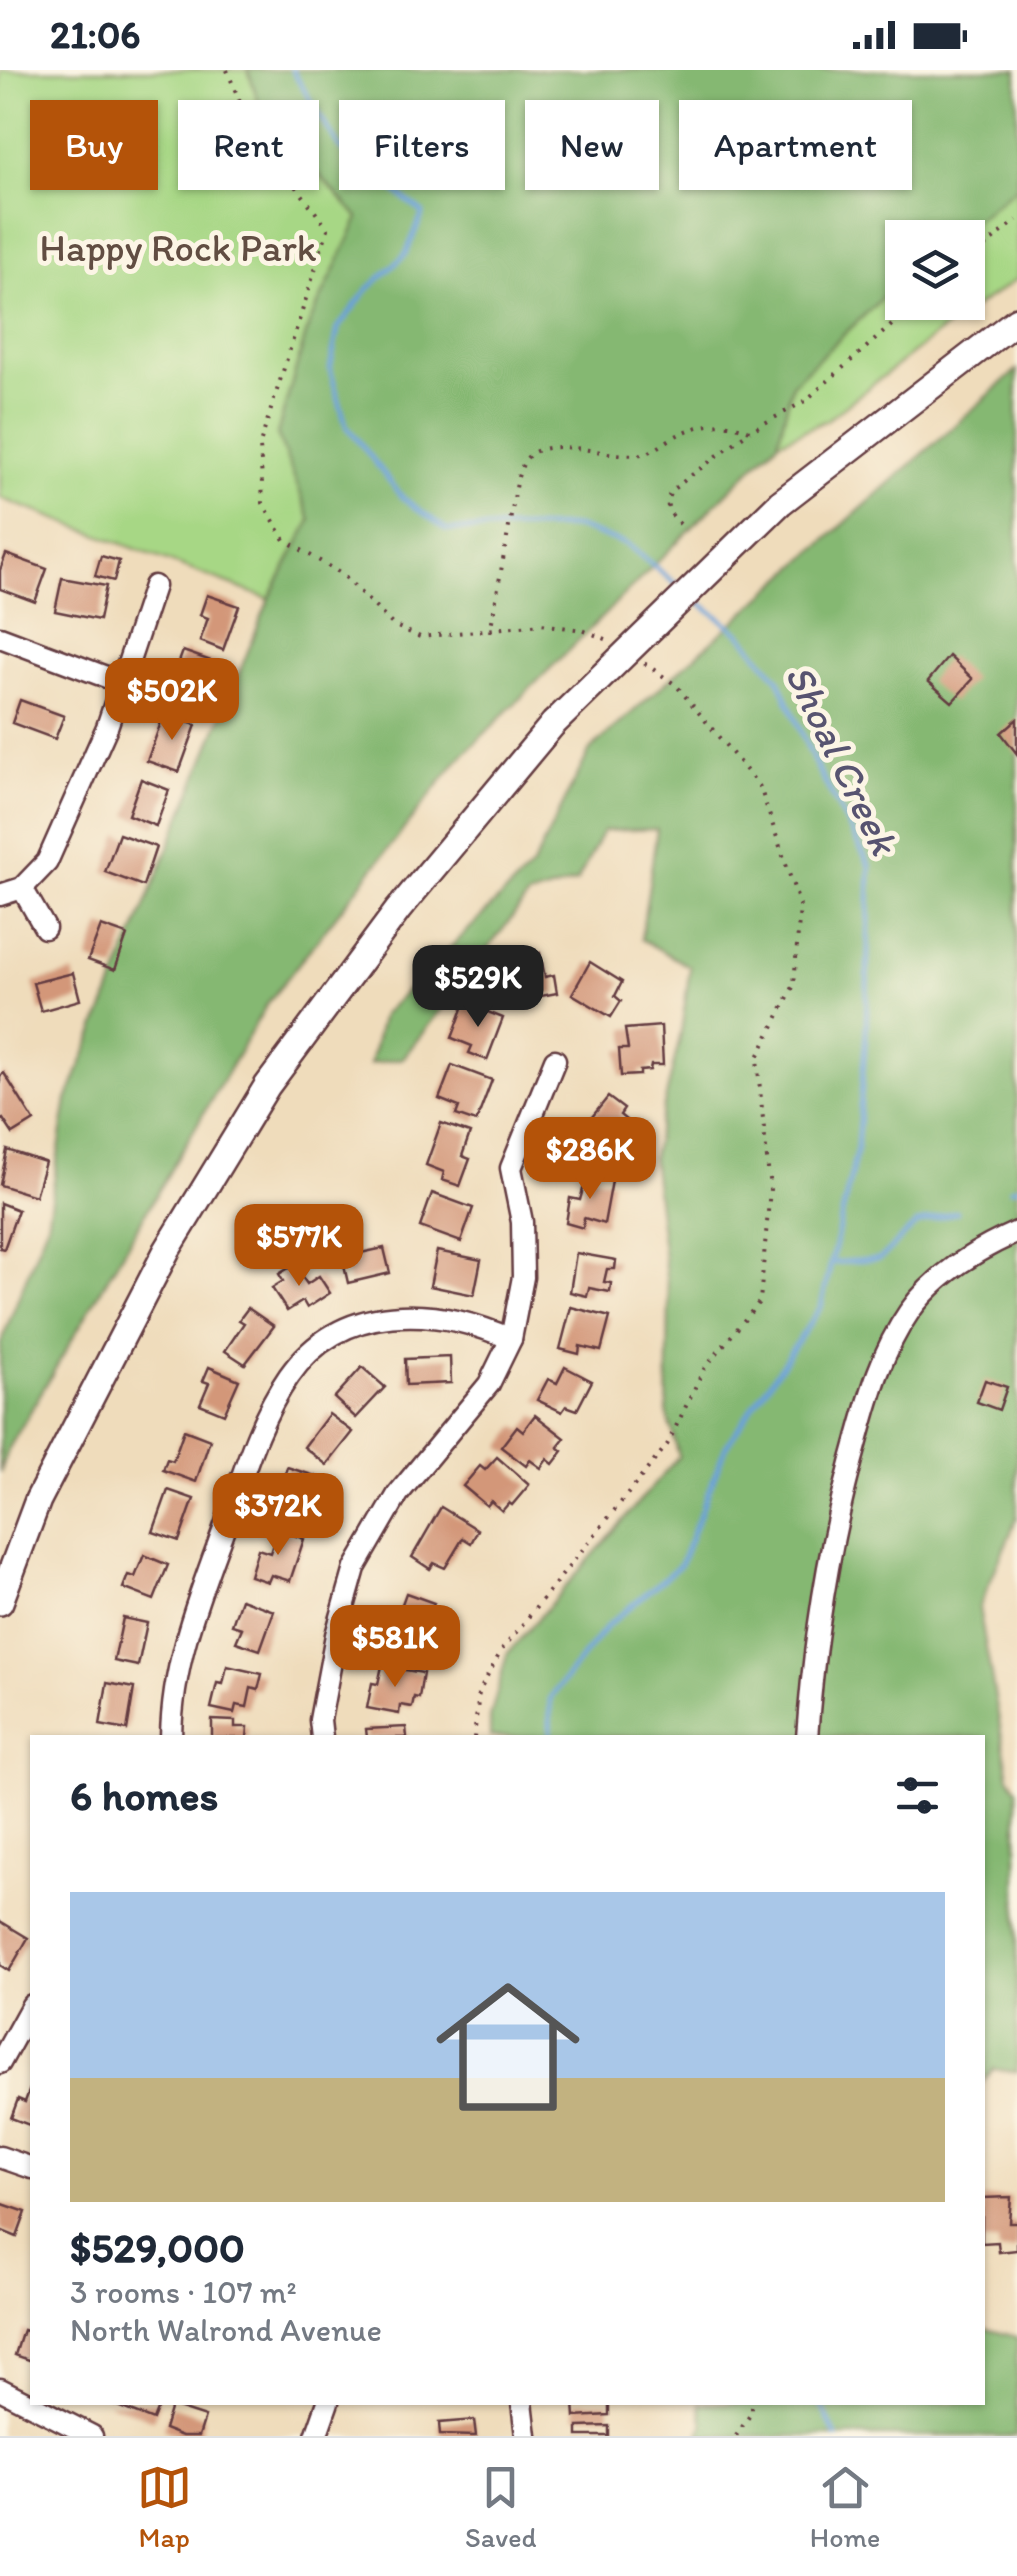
<!DOCTYPE html>
<meta charset="utf-8">
<style>
:root{--surface:#fff;--page:#f6f6f7;--text:#1f2937;--muted:#747a83;--line:#e0e1e3;--accent:#b45309}
body{margin:0;font-family:Itim,sans-serif;background:var(--page);color:var(--text);height:100vh;display:flex;flex-direction:column;font-size:38px;white-space:nowrap}
*{box-sizing:border-box;margin:0}
p{font-size:32px;color:var(--muted)}
.icon{flex:none;width:55px;height:55px;fill:none;stroke:currentColor;stroke-width:2;stroke-linecap:round;stroke-linejoin:round}
.map{position:relative;flex:1;overflow:hidden}
.drawer{position:absolute;left:30px;top:1665px;width:955px;height:670px;display:flex;flex-direction:column;background:var(--surface);border-radius:0px;box-shadow:0 2px 8px #0004}
.drawer>*{flex:none}
.guide{position:absolute;left:30px;top:30px;width:958px;height:90px;display:flex;gap:20px}
.buttons{position:absolute;left:885px;top:150px;display:grid;gap:20px}
.buttons a{display:grid;place-items:center;width:100px;height:100px;border-radius:0px;background:var(--surface);box-shadow:0 2px 8px #0004;font-size:50px}
.price{position:absolute;translate:-50% -85px;padding:0 22px;border-radius:20px;background:var(--accent);color:#fff;font-size:32px;line-height:65px;filter:drop-shadow(0 2px 5px #0008)}
.price::after{content:'';position:absolute;left:50%;top:60px;width:30px;height:22px;margin-left:-15px;background:inherit;clip-path:polygon(0 0,100% 0,50% 100%)}
.price.selected{background:#222;color:#fff}
ul{padding:0;list-style:none}
li{display:grid;align-content:center;gap:20px;height:530px;padding:0 40px}
li+li{border-top:2px solid var(--line)}
li span{display:grid;place-items:center;height:310px;border-radius:0px;color:#555}
li>.icon{margin-inline-start:auto}
span .icon{width:180px;height:180px;fill:#fffc;stroke-width:1}
li b{font-size:42px}
h2{display:flex;justify-content:space-between;align-items:center;height:120px;padding:0 40px;font-size:42px}
.tag{padding:0 35px;border-radius:0px;background:var(--surface);box-shadow:0 2px 8px #0004;font-size:35px;line-height:90px}
.tag.selected{background:var(--accent);color:#fff}
.status{display:flex;justify-content:space-between;align-items:center;height:70px;padding:0 50px;background:var(--surface);direction:ltr}
.status svg{height:28px;fill:currentColor}
.tab-bar{display:flex;justify-content:space-around;align-items:center;height:140px;border-top:2px solid var(--line);background:var(--surface);font-size:28px;color:var(--muted)}
.tab-bar a{display:grid;justify-items:center;gap:5px}
.tab-bar .selected{color:var(--accent)}
.map>svg:first-child{display:block}
</style>
<div class="status"><b>21:06</b><svg viewBox="0 0 49 12"><path d="M0 12V9h3v3zM5 12V6h3v6zM10 12V3h3v9zM15 12V0h3v12zM26 1h20v11H26zM47 4h2v5h-2z"/></svg></div>
<div class="map">
<svg width="1017" height="2366" viewBox="0 0 1017 2366">
<rect width="100%" height="100%" fill="#fcf5e5"/>
<filter id="ink" filterUnits="userSpaceOnUse"><feTurbulence type="fractalNoise" baseFrequency=".01" numOctaves="2"/><feDisplacementMap in="SourceGraphic" scale="20" xChannelSelector="R" yChannelSelector="G"/><feConvolveMatrix kernelMatrix="1 2 1 2 8 2 1 2 1" color-interpolation-filters="sRGB"/></filter>
<filter id="wash" filterUnits="userSpaceOnUse"><feTurbulence type="fractalNoise" baseFrequency=".0048" numOctaves="4" result="noise"/><feDisplacementMap in="SourceGraphic" scale="40" xChannelSelector="R" yChannelSelector="G"/><feGaussianBlur stdDeviation="2.25" result="paint"/><feColorMatrix in="noise" values="0 0 0 0 0 0 0 0 0 0 0 0 0 0 0 0 0 1.4 0 .05"/><feComposite in="paint" operator="in"/></filter>
<g filter="url(#wash)">
<rect width="100%" height="100%" fill="#efdcbb"/>
<g fill="#a7d785" stroke="#787b58" stroke-width="2.5">
<polygon points="0,0 292,0 423,143 484,610 0,428"/>
<polygon points="1017,117 1017,209 950,254 827,350 778,372 792,314 902,209 902,232 968,232 968,168 954,167"/>
</g>
<g fill="#85b872" stroke="#686c4e" stroke-width="2.5">
<polygon points="248,0 1017,0 1017,117 954,167 902,168 902,209 792,314 778,372 457,691 267,934 9,1378 0,1403 0,1275 47,1154 67,1030 269,529 311,450 277,364 309,254 359,148 262,43"/>
<polygon points="1017,300 1017,1448 979,1538 1009,1706 1017,1719 1017,2002 993,1999 983,2012 982,1668 490,1667 490,1648 507,1584 679,1386 667,1342 669,1232 652,1086 681,963 690,897 641,869 657,759 603,761 577,812 528,827 403,988 370,994 382,945 532,797 590,680"/>
<polygon points="983,2258 1017,2267 1017,2366 699,2366 704,2355 700,2333 982,2332"/>
</g>
<g fill="none" stroke-linecap="round" stroke-linejoin="round">
<g stroke="#6ba1d8" stroke-width="5">
<polyline points="292,0 339,77 423,143 406,184 367,220 338,258 330,299 346,355 403,428 447,460 576,457 628,475 683,520"/>
<polyline points="1011,1119 1017,1117"/>
<polyline points="831,1193 880,1189 916,1154 957,1142"/>
<polyline points="550,1668 550,1628 607,1556 680,1495 726,1376 821,1237 857,1079 866,963 870,796 814,692 779,610 741,564 695,529"/>
<polyline points="820,2332 836,2366"/>
</g>
</g>
<g id="blocks">
<g fill="#d39779">
<polygon points="6,484 47,499 35,532 0,519 0,500"/>
<polygon points="101,486 119,491 114,511 95,506"/>
<polygon points="62,508 106,516 99,550 55,541"/>
<polygon points="207,525 239,536 223,580 200,571 208,548 200,545"/>
<polygon points="183,581 225,596 218,615 211,612 200,643 175,634 186,604 176,600"/>
<polygon points="949,586 973,609 952,632 928,611"/>
<polygon points="20,630 64,646 55,669 12,653"/>
<polygon points="164,644 196,655 179,702 147,691"/>
<polygon points="1017,649 1017,684 1001,663"/>
<polygon points="141,709 169,720 156,756 128,745"/>
<polygon points="119,764 156,777 143,816 105,802"/>
<polygon points="101,856 127,865 115,900 88,890"/>
<polygon points="540,883 545,907 554,905 557,923 504,933 499,901 525,896 523,886"/>
<polygon points="590,892 622,912 615,926 621,931 611,947 572,924"/>
<polygon points="73,903 80,930 41,941 33,913"/>
<polygon points="465,933 503,948 487,990 469,983 472,976 452,968"/>
<polygon points="661,956 663,995 651,995 650,1000 640,1001 640,1005 621,1006 619,979 628,979 625,959"/>
<polygon points="452,995 492,1010 476,1052 456,1045 459,1037 439,1029"/>
<polygon points="4,1003 34,1051 13,1064 3,1049 0,1051 0,1006"/>
<polygon points="608,1027 624,1039 620,1045 632,1055 620,1070 627,1074 617,1088 609,1083 603,1090 578,1071 595,1050 592,1047"/>
<polygon points="441,1053 470,1063 462,1086 470,1089 460,1116 442,1110 444,1102 426,1095"/>
<polygon points="7,1080 45,1092 35,1126 0,1115"/>
<polygon points="587,1105 612,1111 604,1154 584,1148 583,1158 566,1153 570,1128 580,1130"/>
<polygon points="432,1123 473,1138 461,1172 420,1157"/>
<polygon points="0,1133 18,1140 4,1179 0,1178"/>
<polygon points="384,1178 390,1203 348,1213 342,1187"/>
<polygon points="437,1181 481,1190 474,1225 430,1216"/>
<polygon points="576,1183 616,1190 615,1199 607,1199 604,1212 611,1213 610,1222 589,1218 587,1226 570,1222"/>
<polygon points="294,1195 307,1214 319,1206 330,1223 307,1238 303,1231 287,1241 272,1218 283,1211 279,1204"/>
<polygon points="571,1237 610,1247 601,1281 580,1276 579,1284 560,1279"/>
<polygon points="248,1238 274,1256 245,1294 225,1281 244,1253 239,1250"/>
<polygon points="450,1287 451,1313 406,1315 405,1289"/>
<polygon points="209,1297 239,1310 224,1344 200,1334 209,1313 203,1311"/>
<polygon points="362,1297 385,1317 356,1348 334,1328"/>
<polygon points="565,1297 592,1311 577,1340 566,1336 562,1342 537,1330 548,1309 557,1313"/>
<polygon points="985,1310 1007,1317 999,1340 977,1332"/>
<polygon points="329,1344 353,1362 327,1395 304,1377"/>
<polygon points="535,1345 565,1368 558,1377 563,1381 553,1394 547,1389 541,1398 530,1390 526,1396 501,1377 517,1356 523,1361"/>
<polygon points="184,1360 210,1370 196,1412 163,1400 167,1389 173,1391"/>
<polygon points="497,1387 529,1415 512,1435 509,1433 502,1441 491,1431 487,1436 463,1416 480,1396 485,1400"/>
<polygon points="287,1397 328,1410 316,1444 296,1437 293,1445 274,1438"/>
<polygon points="168,1420 194,1429 179,1471 153,1462"/>
<polygon points="441,1437 478,1460 471,1473 463,1468 445,1498 434,1493 430,1499 412,1487"/>
<polygon points="278,1459 304,1469 290,1511 271,1505 268,1512 250,1506 258,1479 270,1483"/>
<polygon points="144,1485 168,1495 154,1530 123,1518 128,1505 135,1507"/>
<polygon points="406,1523 434,1533 421,1574 402,1568 399,1576 379,1569 389,1542 398,1545"/>
<polygon points="241,1529 274,1541 260,1580 236,1572 242,1558 232,1555"/>
<polygon points="123,1548 147,1553 138,1596 114,1591"/>
<polygon points="227,1596 262,1604 258,1620 251,1618 247,1637 236,1635 234,1643 211,1638 217,1613 223,1614"/>
<polygon points="382,1596 423,1603 419,1628 414,1627 412,1637 400,1635 399,1644 367,1638 372,1613 378,1614"/>
<polygon points="107,1613 134,1618 127,1660 100,1655"/>
<polygon points="212,1650 235,1651 235,1657 248,1657 247,1668 212,1668"/>
<polygon points="406,1657 407,1668 367,1668 366,1659"/>
<polygon points="0,1851 28,1868 9,1901 0,1895"/>
<polygon points="32,2013 32,2056 11,2048 18,2029 25,2032"/>
<polygon points="1011,2127 1009,2152 1017,2152 1017,2180 999,2182 998,2172 982,2173 982,2128"/>
<polygon points="0,2133 26,2142 17,2167 0,2160"/>
<polygon points="23,2260 32,2263 32,2291 15,2285"/>
<polygon points="107,2332 160,2332 153,2350"/>
<polygon points="574,2332 609,2332 609,2345 575,2347"/>
<polygon points="171,2336 205,2347 199,2366 182,2366 164,2359"/>
<polygon points="474,2350 476,2366 440,2365 439,2353"/>
<polygon points="609,2356 609,2366 578,2366 578,2357"/>
</g>
</g>
</g>
<g filter="url(#ink)">
<use href="#blocks" fill-opacity="0" stroke="#633b41" stroke-width="2.5"/>
<g fill="none" stroke-linecap="round" stroke-linejoin="round">
<g stroke="#633b41" stroke-width="25">
<g id="minor">
<polyline points="0,567 122,613"/>
<polyline points="22,818 45,858"/>
<polyline points="0,825 22,818 47,792 107,657 154,516"/>
<path d="M171,1668C172,1594 198,1529 223,1461C242,1409 257,1352 289,1306C342,1230 436,1236 511,1269"/>
<polyline points="322,1668 320,1650 336,1565 355,1498 398,1424 489,1314 511,1269 523,1207 522,1152 511,1098 555,990"/>
<path d="M807,1668C814,1566 830,1467 858,1368C870,1324 882,1281 909,1242C935,1205 976,1180 1017,1162"/>
<polyline points="0,1993 32,1935"/>
<polyline points="0,2087 32,2098"/>
<polyline points="0,2319 92,2366"/>
<polyline points="522,2332 526,2366"/>
<polyline points="316,2366 328,2332"/>
</g>
</g>
<g stroke="#633b41" stroke-width="30">
<g id="major">
<polyline points="780,433 1017,250"/>
<polyline points="0,1532 38,1430 167,1180 267,1016 398,840 553,654"/>
</g>
</g>
<g stroke="#633b41" stroke-width="4" stroke-dasharray="2.5 8" stroke-linecap="butt">
<polyline points="227,0 248,52 328,159 260,374 263,433 285,470 343,505 393,555 420,567 541,554 582,560 611,571"/>
<polyline points="968,190 1017,150"/>
<path d="M680,454C669,443 663,435 672,420L750,361"/>
<path d="M490,562L518,407C521,398 525,387 534,382C564,368 608,389 642,384C653,382 660,376 669,370C695,354 722,349 750,361L805,331L918,232"/>
<polyline points="474,1668 479,1622 501,1581 667,1375 704,1299 760,1231 770,1119 757,989 794,915 800,836 760,717 676,615 644,593"/>
<polyline points="736,2366 752,2342 752,2332"/>
</g>
<use href="#minor" stroke="#fff" stroke-width="20"/>
<use href="#major" stroke="#fff" stroke-width="25"/>
<g stroke="#633b41" stroke-width="30" stroke-linecap="butt">
<polyline id="major-bridge" points="553,654 780,433"/>
</g>
<use href="#major-bridge" stroke="#fff" stroke-width="25"/>
</g>
</g>
<g text-anchor="middle" stroke-width="10" stroke-linejoin="round" paint-order="stroke">
<g font-size="38" fill="#614d42" stroke="#fcf5e5">
<text x="178" y="191">Happy Rock Park</text>
</g>
<g font-size="40" font-style="italic" fill="#575370" stroke="#fcf5e5">
<text transform="translate(842 689) rotate(64)" y="14">Shoal Creek</text>
</g>
</g>
</svg>
<div class="buttons">
<a><svg class="icon" aria-label="layers" viewBox="0 0 24 24"><path d="M12 4l9 5-9 5-9-5zM3 14l9 5 9-5"/></svg></a>
</div>
<b class="price" style="left:172px;top:673px">$502K</b>
<b class="price selected" style="left:478px;top:960px">$529K</b>
<b class="price" style="left:590px;top:1132px">$286K</b>
<b class="price" style="left:299px;top:1219px">$577K</b>
<b class="price" style="left:278px;top:1488px">$372K</b>
<b class="price" style="left:395px;top:1620px">$581K</b>
<div class="guide">
<a class="tag selected">Buy</a>
<a class="tag">Rent</a>
<a class="tag">Filters</a>
<a class="tag">New</a>
<a class="tag">Apartment</a>
</div>
<section class="drawer">
<h2>6 homes<svg class="icon" aria-label="filters" viewBox="0 0 24 24"><path d="M4 7h16M4 17h16"/><circle cx="9" cy="7" r="2"/><circle cx="15" cy="17" r="2"/></svg></h2>
<ul>
<li><span style="background:linear-gradient(#a9c7e8 60%,#c2b280 0)"><svg class="icon" aria-label="home" viewBox="0 0 24 24"><path d="M3 11l9-7 9 7M6 9v11h12V9"/></svg></span><div><b>$529,000</b><p>3 rooms · 107 m²</p><p>North Walrond Avenue</p></div></li>
</ul>
</section>
</div>
<nav class="tab-bar">
<a class="selected"><svg class="icon" aria-label="map" viewBox="0 0 24 24"><path d="M3 6l6-2 6 2 6-2v14l-6 2-6-2-6 2zM9 4v14M15 6v14"/></svg>Map</a>
<a><svg class="icon" aria-label="saved" viewBox="0 0 24 24"><path d="M7 4h10v16l-5-4-5 4z"/></svg>Saved</a>
<a><svg class="icon" aria-label="home" viewBox="0 0 24 24"><path d="M3 11l9-7 9 7M6 9v11h12V9"/></svg>Home</a>
</nav>
